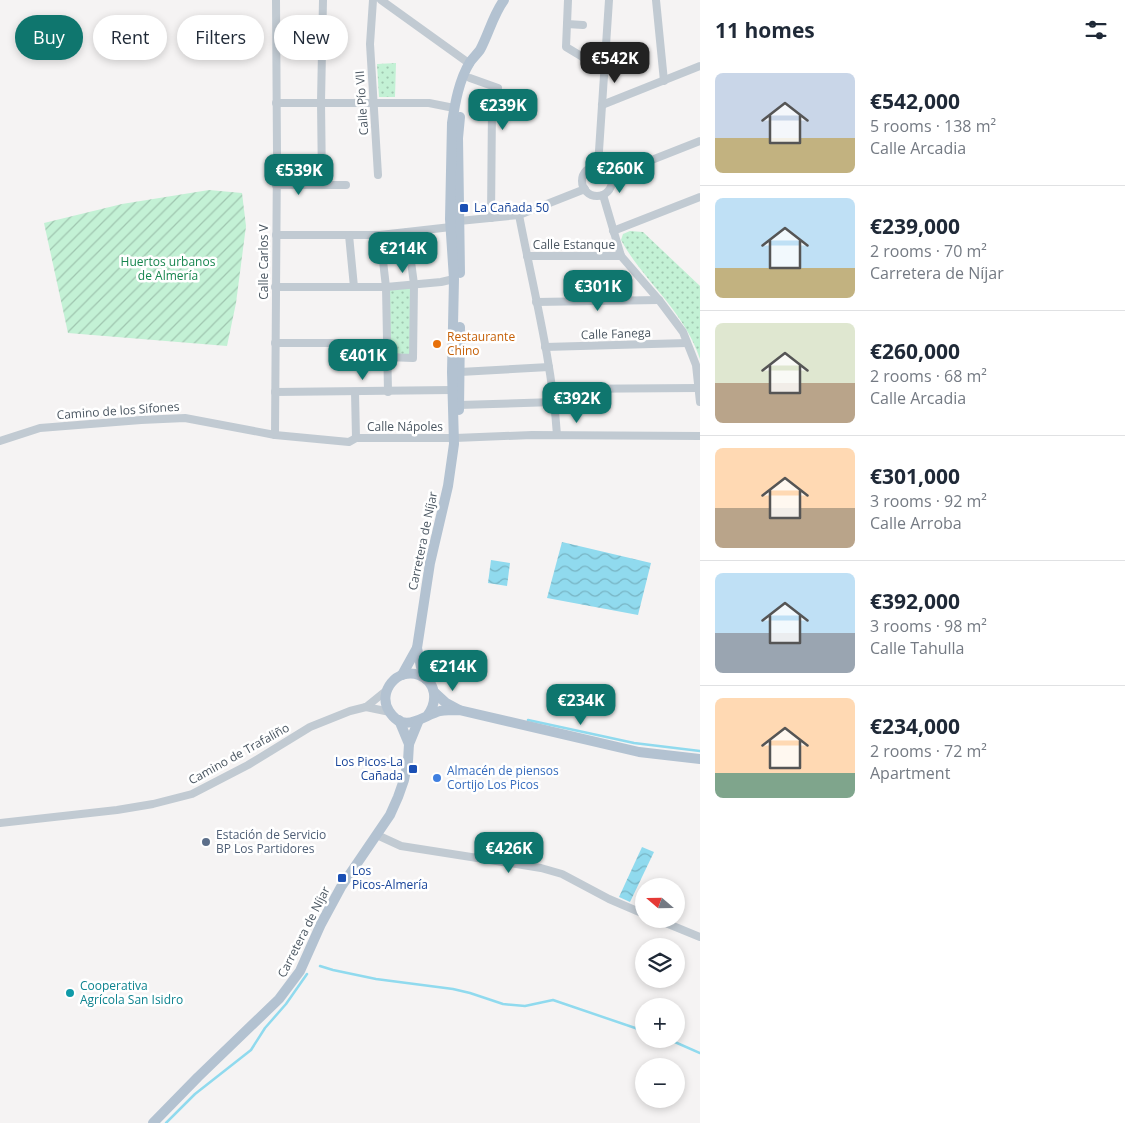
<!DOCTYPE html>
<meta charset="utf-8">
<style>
:root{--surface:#fff;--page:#f6f6f7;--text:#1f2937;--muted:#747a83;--line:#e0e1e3;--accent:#0f766e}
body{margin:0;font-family:"Open Sans",sans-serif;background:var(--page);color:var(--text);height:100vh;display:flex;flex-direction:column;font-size:19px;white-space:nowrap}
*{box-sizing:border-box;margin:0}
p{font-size:16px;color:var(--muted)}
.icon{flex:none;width:28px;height:28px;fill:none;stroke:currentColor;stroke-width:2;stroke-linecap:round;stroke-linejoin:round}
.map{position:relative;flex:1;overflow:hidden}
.sheet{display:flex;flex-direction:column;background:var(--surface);width:425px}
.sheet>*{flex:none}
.guide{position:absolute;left:15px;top:15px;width:475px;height:45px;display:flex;gap:10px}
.needle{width:32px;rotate:290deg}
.controls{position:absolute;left:635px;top:878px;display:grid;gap:10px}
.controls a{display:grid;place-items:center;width:50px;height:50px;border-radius:50%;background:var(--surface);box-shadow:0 2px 8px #0003;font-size:25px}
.price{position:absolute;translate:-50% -42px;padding:0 11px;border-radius:10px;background:var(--accent);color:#fff;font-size:16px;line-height:32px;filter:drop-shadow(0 1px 2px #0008)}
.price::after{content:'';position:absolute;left:50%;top:30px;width:15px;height:11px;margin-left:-8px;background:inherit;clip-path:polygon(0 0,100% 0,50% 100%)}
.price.on{background:#222;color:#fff}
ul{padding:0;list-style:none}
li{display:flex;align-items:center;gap:15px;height:125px;padding:0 15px}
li+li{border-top:1px solid var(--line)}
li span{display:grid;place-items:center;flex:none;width:140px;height:100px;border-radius:8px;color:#555}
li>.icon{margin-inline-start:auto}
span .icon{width:60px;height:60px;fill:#fffc;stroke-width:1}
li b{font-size:21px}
h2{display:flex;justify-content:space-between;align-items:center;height:60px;padding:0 15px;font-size:21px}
.pill{padding:0 18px;border-radius:22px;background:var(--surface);box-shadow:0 2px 8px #0003;font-size:18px;line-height:45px}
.pill.on{background:var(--accent);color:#fff}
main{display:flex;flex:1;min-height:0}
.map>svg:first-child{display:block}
</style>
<main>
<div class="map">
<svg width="700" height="1123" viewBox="0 0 700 1123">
<defs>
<pattern id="park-dots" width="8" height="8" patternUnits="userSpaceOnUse" patternTransform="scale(1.25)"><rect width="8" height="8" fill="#c3f1d5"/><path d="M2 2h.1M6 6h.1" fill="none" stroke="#a0c6b0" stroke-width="1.8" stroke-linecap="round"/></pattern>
<pattern id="garden-furrows" width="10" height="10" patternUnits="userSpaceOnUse" patternTransform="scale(1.25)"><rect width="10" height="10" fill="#c3f1d5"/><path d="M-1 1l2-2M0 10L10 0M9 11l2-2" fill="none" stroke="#a0c6b0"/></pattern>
<pattern id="water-waves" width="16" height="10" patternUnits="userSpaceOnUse" patternTransform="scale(1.25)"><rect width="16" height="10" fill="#90daee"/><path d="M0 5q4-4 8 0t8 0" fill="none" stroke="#78b4c4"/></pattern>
</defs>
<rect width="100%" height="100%" fill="#f5f3f3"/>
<g fill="url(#park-dots)">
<polygon points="396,63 395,97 379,97 377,64"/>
<path d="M630,231L643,232L700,286V359C684,310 644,282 621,240L623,234Z"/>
<polygon points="414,284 413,358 387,357 386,287"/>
</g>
<polygon fill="url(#garden-furrows)" points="209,190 242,193 246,226 236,303 227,346 68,333 44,223 122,204"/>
<g fill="url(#water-waves)">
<polygon points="562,542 651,563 638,615 547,598"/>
<polygon points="491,560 510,563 507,586 488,583"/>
<polygon points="642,847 654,852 630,902 619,897"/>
</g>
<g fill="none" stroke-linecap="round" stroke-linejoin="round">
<g stroke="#90daee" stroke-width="2.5">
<polyline points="528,720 634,743 700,751"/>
<polyline points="320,966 333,970 376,979 453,989 470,993 503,1004 525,1006 553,1000 644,1031"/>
<polyline points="668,1039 700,1053"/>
<polyline points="166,1123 195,1094 251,1050 265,1028 286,1004 307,974"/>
</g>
<g stroke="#c1cad2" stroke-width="8">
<polyline points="373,0 370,44 378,175"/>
<polyline points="381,0 470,64"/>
<polyline points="568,0 566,47 581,56 589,63 606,66"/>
<polyline points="656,0 664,81"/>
<polyline points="567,24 583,25"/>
<polyline points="470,78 498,88 492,106 491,218"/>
<polyline points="276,103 429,103 454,108"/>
<polyline points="602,105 700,66"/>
<polyline points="598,166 609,0"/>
<circle cx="597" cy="181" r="15"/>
<polyline points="611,176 700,141"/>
<polyline points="276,185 346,185"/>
<polyline points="322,185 321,102 323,0"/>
<polyline points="603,195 621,256 659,300 683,332 696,365 700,402"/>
<path d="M519,215C533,288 552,361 557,435"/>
<polyline points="459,221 519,215 585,189"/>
<polyline points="613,231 700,197"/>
<polyline points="276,235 380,235 451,227"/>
<polyline points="349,235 354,287"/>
<polyline points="380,235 386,287 388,392"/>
<polyline points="527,256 621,256"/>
<polyline points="275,287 386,287 441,282 454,279"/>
<polyline points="536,302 659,300"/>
<polyline points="275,343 387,343"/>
<polyline points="545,347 687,343"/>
<polyline points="387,357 413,358 414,284 407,232"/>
<polyline points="460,372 549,367"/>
<polyline points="553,389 698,388"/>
<polyline points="275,392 452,390"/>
<polyline points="355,392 356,438"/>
<polyline points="459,405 555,402"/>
<polyline points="275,435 277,153 276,0"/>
<polyline points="356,438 455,438 532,435 700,436"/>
<polyline points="0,441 40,428 141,420 185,418 275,435 349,442 356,438"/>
<polyline points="366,707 390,712"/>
<polyline points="0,823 117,810 153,804 192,794 248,765 310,727 350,711 366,707 387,690"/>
<polyline points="377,835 401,846 541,868 562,874 609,899 644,914"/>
<polyline points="656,919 700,937"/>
</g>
<g stroke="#b3c2d1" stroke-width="10">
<polyline points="460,117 458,138 460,273"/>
<polyline points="459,410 460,327"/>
<polyline points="402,675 417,648"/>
<path d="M426,679L421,667L417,648L430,563L448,486L454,444L452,372L454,279L450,219L452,123C455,103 459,80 470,62C473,58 477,54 480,50C489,33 493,15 504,0"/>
<polyline points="434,692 446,703 459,710"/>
<path d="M427,716C438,702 437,682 419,675C397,667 377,692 389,711C404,735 422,716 440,711C447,710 453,710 459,710L639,752L700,759"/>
<polyline points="399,720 409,744"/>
<polyline points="153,1123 198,1077 279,999 300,971 321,924 341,887 390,815 398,797 404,780 408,761 409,744 418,722"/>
</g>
</g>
<g fill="#1a4fb4" stroke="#fff" stroke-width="2">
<rect x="459" y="203" width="10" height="10" rx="2.5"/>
<rect x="408" y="764" width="10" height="10" rx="2.5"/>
<rect x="337" y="873" width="10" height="10" rx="2.5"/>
</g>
<circle fill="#e8710a" stroke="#fff" stroke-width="2" cx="437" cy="344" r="5"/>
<circle fill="#3f7fe0" stroke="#fff" stroke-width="2" cx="437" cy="778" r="5"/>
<circle fill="#5c6f8a" stroke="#fff" stroke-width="2" cx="206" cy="842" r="5"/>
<circle fill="#0f9aa8" stroke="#fff" stroke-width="2" cx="70" cy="993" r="5"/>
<g text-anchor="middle" stroke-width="5" stroke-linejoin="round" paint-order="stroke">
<g font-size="12" fill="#4a5661" stroke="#fff">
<text transform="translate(362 103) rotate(-94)" y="4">Calle Pío VII</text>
<text x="574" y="249">Calle Estanque</text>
<text transform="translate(264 262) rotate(-90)" y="4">Calle Carlos V</text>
<text transform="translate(616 334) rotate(-2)" y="4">Calle Fanega</text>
<text transform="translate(118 411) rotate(-4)" y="4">Camino de los Sifones</text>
<text x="405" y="431">Calle Nápoles</text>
<text transform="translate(423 541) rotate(-78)" y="4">Carretera de Níjar</text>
<text transform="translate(239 754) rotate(-29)" y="4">Camino de Trafaliño</text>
<text transform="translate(304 932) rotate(-63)" y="4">Carretera de Níjar</text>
</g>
<g font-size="12" fill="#164399" stroke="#fff" text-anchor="start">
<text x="474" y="212">La Cañada 50</text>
<text x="403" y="766" text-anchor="end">Los Picos-La<tspan x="403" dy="14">Cañada</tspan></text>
<text x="352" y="875">Los<tspan x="352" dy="14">Picos-Almería</tspan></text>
</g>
<g font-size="12" fill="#17864f" stroke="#fff">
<text x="168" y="266">Huertos urbanos<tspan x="168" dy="14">de Almería</tspan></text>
</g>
<g font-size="12" fill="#c56008" stroke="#fff" text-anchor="start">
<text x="447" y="341">Restaurante<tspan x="447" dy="14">Chino</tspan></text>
</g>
<g font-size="12" fill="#366cbe" stroke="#fff" text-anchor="start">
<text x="447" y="775">Almacén de piensos<tspan x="447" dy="14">Cortijo Los Picos</tspan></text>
</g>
<g font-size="12" fill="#4e5e75" stroke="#fff" text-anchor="start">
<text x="216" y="839">Estación de Servicio<tspan x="216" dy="14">BP Los Partidores</tspan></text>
</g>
<g font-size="12" fill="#0d838f" stroke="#fff" text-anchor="start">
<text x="80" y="990">Cooperativa<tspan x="80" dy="14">Agrícola San Isidro</tspan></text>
</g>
</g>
</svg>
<div class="controls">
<a><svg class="needle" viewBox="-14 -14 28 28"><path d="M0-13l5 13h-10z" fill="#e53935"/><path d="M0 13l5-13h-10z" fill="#747a83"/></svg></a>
<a><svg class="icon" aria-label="layers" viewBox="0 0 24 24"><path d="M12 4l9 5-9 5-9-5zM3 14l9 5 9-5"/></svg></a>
<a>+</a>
<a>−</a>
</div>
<b class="price on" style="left:615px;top:84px">€542K</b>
<b class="price" style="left:503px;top:131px">€239K</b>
<b class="price" style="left:620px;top:194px">€260K</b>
<b class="price" style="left:299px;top:196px">€539K</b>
<b class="price" style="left:403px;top:274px">€214K</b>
<b class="price" style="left:598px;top:312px">€301K</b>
<b class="price" style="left:363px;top:381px">€401K</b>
<b class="price" style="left:577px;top:424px">€392K</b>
<b class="price" style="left:453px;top:692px">€214K</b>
<b class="price" style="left:581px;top:726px">€234K</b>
<b class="price" style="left:509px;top:874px">€426K</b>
<div class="guide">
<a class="pill on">Buy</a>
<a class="pill">Rent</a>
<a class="pill">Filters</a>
<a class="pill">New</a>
</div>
</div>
<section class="sheet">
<h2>11 homes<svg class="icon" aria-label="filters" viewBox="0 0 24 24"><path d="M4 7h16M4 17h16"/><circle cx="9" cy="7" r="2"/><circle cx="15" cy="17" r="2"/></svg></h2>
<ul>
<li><span style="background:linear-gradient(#c9d6e8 65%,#c2b280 0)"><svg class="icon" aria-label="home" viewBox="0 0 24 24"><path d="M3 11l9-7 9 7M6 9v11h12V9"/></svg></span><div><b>€542,000</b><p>5 rooms · 138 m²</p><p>Calle Arcadia</p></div></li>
<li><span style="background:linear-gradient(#bfe0f5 70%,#c2b280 0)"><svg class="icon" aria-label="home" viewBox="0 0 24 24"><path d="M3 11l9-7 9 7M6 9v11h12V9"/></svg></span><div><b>€239,000</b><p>2 rooms · 70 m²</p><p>Carretera de Níjar</p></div></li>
<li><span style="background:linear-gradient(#dfe7d0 60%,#b9a48a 0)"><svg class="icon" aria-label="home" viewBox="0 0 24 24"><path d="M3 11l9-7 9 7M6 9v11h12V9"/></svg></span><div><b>€260,000</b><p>2 rooms · 68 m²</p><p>Calle Arcadia</p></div></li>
<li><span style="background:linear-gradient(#ffd9b3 60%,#b9a48a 0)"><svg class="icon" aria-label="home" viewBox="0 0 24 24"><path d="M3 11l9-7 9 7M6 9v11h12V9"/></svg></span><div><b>€301,000</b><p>3 rooms · 92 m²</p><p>Calle Arroba</p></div></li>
<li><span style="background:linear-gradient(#bfe0f5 60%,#9aa5b1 0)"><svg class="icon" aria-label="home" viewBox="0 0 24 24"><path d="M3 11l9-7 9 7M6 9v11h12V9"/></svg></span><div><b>€392,000</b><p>3 rooms · 98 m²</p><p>Calle Tahulla</p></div></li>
<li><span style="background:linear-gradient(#ffd9b3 75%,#7fa58c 0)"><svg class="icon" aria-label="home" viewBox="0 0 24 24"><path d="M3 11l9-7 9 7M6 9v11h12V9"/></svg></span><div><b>€234,000</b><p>2 rooms · 72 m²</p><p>Apartment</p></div></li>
</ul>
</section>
</main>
